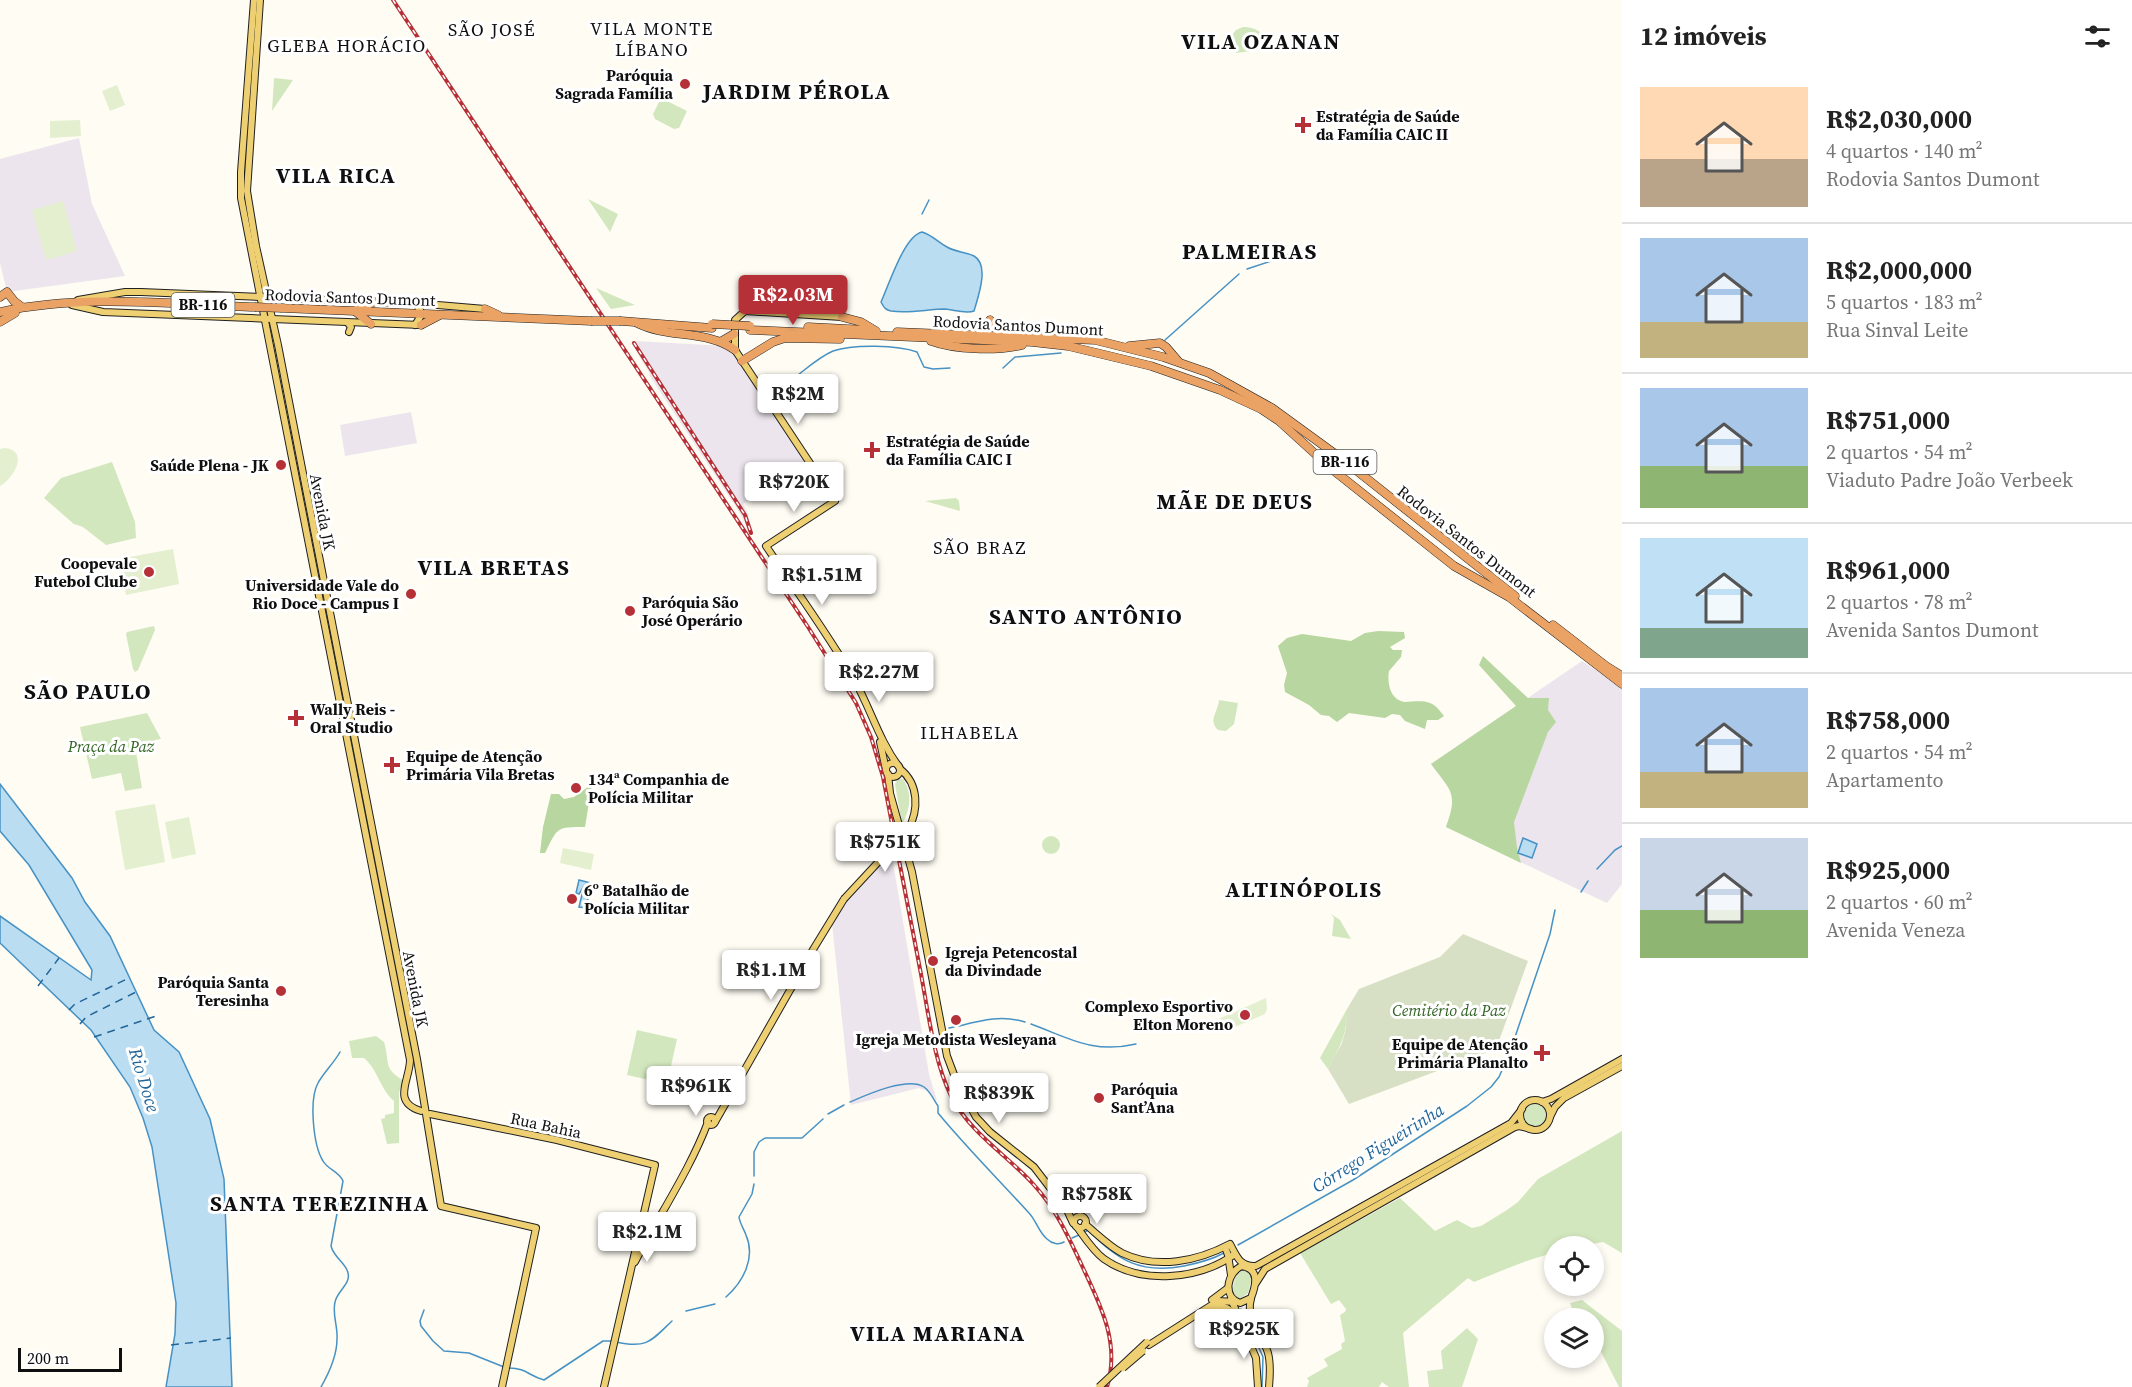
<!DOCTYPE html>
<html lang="pt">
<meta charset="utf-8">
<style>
:root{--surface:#fff;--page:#f6f6f6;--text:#222;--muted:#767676;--line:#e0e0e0;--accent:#b63137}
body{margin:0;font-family:"Source Serif 4",serif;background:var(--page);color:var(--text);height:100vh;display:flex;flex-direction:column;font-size:22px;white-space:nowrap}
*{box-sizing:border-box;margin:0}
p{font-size:20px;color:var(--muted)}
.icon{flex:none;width:33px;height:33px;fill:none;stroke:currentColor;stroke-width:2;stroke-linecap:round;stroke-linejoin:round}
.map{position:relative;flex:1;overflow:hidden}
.side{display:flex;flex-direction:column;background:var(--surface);width:510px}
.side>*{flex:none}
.tools{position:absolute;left:1544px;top:1236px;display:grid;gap:12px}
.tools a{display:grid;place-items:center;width:60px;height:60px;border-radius:50%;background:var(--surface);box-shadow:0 3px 9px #0003;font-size:30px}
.scale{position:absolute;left:18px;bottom:15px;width:104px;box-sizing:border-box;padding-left:6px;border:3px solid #0f0f0f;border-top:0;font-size:16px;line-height:21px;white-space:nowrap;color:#0f0f0f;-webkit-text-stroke:4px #fff;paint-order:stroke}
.price{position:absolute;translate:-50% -51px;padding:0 14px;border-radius:6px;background:#fff;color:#222;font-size:20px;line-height:39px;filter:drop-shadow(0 2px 3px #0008)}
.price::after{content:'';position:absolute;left:50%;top:36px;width:18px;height:14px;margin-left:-9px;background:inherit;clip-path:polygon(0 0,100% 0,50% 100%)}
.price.selected{background:var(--accent);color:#fff}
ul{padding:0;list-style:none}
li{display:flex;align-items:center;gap:18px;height:150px;padding:0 18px}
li+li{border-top:2px solid var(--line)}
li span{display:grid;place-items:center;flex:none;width:168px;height:120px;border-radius:0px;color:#555}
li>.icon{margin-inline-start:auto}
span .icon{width:72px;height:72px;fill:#fffc;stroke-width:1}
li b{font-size:26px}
h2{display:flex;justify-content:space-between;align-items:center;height:72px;padding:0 18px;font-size:26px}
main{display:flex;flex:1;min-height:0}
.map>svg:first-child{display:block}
</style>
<main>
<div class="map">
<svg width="1622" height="1387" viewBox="0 0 1622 1387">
<rect width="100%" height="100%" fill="#fefcf3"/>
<g fill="#ece5ed">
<polygon points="79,138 92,204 125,276 7,292 0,263 0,159"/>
<polygon points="635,341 726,346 734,351 805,463 743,504 748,514 750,527 747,527 738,510 649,375 650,374 631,343"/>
<polygon points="411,412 417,443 345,456 340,425"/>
<polygon points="1582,661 1622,687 1622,884 1607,903 1446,827 1454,806 1451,791 1431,764"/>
<polygon points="891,851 929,1074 937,1101 927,1091 919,1088 851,1105 832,923 844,904"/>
</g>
<g fill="#d3e7be">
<path d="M1243,27C1256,27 1263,33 1270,42V46L1259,50L1236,53L1232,35L1236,30Z"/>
<polygon points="274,78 293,80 272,111 274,79"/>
<polygon points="661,98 687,111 679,128 674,129 655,119 653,114"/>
<polygon points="588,199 618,214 610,232"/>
<polygon points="596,288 635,305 611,309"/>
<polygon points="112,462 135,522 136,538 106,545 83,527 74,524 44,498 61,478"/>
<polygon points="956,498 959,501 960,511 925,501"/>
<polygon points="154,626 155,630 138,670 135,672 133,669 126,634 127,632"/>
<path d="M1219,700L1238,703L1234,724L1226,731L1218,730C1208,720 1218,712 1219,700Z"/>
<polygon points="147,713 161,739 155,740 156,747 136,752 142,788 125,791 121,773 92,779 80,727"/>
<path d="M898,779H903C913,794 910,809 902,825L895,784Z"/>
<circle cx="1051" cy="845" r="9"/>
<polygon points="1331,914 1340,920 1351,939 1332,936 1334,918"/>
<path d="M1347,1009C1348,1033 1339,1049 1328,1069L1320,1058Z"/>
<polygon points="637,1030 677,1039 667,1084 627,1075"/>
<path d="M376,1036L384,1042C390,1062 383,1069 403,1080L399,1093V1143L387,1144L381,1119L385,1118V1115L394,1113V1101C380,1089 378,1070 364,1058H352L349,1041Z"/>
<circle cx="1016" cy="1099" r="10"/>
<circle cx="1536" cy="1115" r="13"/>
<path d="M1622,1131V1253L1603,1242L1582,1246H1554V1253C1528,1259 1501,1271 1474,1282L1468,1278L1403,1333L1409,1387H1389L1382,1382L1379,1387H1307L1309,1381L1307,1378L1328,1366L1324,1359L1342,1349L1341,1344L1345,1341L1340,1315L1345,1312L1346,1309L1339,1300L1331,1304L1300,1253L1400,1198L1435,1231L1457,1220L1472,1228L1481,1226L1507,1210L1518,1202L1538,1179Z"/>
<polygon points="1243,1270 1248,1272 1252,1278 1248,1293 1240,1299 1233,1295 1232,1290 1236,1275"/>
<polygon points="1582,1300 1622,1331 1622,1387 1619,1387 1593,1336 1593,1318 1576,1318 1570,1303"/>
<polygon points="1467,1328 1478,1339 1462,1387 1429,1387 1427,1371 1443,1369 1441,1351"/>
</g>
<g fill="#b8d69f">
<path d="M1378,631L1404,632L1405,638L1390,647L1393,650H1402L1401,657L1389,671C1387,683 1390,700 1405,702C1413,702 1421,700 1430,703C1436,705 1440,711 1444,716L1438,720H1427L1425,729L1405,721L1400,715L1392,714L1385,718L1349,713L1337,722L1329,716L1321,715L1309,705L1285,692L1284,685L1287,673L1278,646L1287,638L1302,634L1351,641L1365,633Z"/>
<path d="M1483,656L1528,698H1549L1548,710L1556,722L1548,732L1514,822L1517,848L1521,863L1446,827C1458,793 1452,792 1431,764L1516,706L1479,665Z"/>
<path d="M592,784L585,827C556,827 558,827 545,853H540L543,827L551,794H559L564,799L574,797Z"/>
</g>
<polygon fill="#d7e0c4" points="1463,934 1528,961 1496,1049 1349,1104 1328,1069 1342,1043 1346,1028 1347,1009 1359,989 1440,957"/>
<g fill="#e4efcf">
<polygon points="117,85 125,105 110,111 102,91"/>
<polygon points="80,120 81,136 50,138 50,121"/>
<polygon points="63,201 77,251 46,260 32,210"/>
<path d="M5,448C30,451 13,479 0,486V449Z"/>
<polygon points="173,549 179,584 126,595 119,559"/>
<polygon points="155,804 165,862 125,870 115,811"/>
<polygon points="189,817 196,854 172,859 165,822"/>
<polygon points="563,848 594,854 591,870 560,863"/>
<polygon points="1266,998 1267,1009 1265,1014 1249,1021 1230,1029 1194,1030"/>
</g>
<g fill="#bbddf2" stroke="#4792c4" stroke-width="1.5">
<path d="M922,232C932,235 938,242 947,247C955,252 966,252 974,256C990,265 978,297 974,311C966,314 955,310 945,309C928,309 909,314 891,311C886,310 884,308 881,302C889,285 904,236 922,232Z"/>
<polygon points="0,784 72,878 85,902 110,936 154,1030 179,1052 210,1119 224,1179 232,1387 166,1387 175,1334 176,1303 152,1147 143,1118 130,1087 91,1030 0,943 0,916 91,980 92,970 29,865 0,831"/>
<polygon points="1523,838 1537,844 1532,858 1518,853"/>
<polygon points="579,880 591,883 586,908 579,907 584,886 579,894 576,893"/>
</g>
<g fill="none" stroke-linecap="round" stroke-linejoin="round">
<g stroke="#4792c4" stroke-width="1.5">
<polyline points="922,214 929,200"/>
<polyline points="1247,269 1292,254"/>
<polyline points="1165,340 1239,274"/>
<polyline points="1003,368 1015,357 1061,353"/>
<path d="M794,378C806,369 819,357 833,351C853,344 898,345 917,352L924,367L933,369L950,368"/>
<polyline points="1597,869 1615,850 1622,846"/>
<polyline points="1581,892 1588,881"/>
<path d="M1031,1024C1069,1038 1093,1054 1136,1044"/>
<path d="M959,1026C983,1020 1002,1015 1025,1022"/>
<polyline points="949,1028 954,1027"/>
<polyline points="1514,1040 1550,934 1555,910"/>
<path d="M850,1102C866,1095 908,1076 924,1087C930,1091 934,1100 938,1106V1113C967,1148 998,1179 1029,1213C1036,1220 1039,1233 1047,1239C1052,1244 1059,1245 1064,1242"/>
<polyline points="828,1114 844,1105"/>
<polyline points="754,1176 754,1152 759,1142 765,1138 802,1138 823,1119"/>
<path d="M1083,1233L1088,1230C1118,1261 1141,1274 1184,1266C1199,1263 1211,1260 1224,1253"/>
<polyline points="1072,1238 1079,1235"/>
<polyline points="1238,1245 1353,1180 1467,1106 1491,1087 1499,1077 1511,1050"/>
<path d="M726,1297C743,1282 756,1258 746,1235C744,1229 740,1224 739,1217L752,1194L754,1184"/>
<polyline points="1241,1309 1247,1325"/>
<polyline points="424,1310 420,1321 421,1326 433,1341 444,1351 469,1353 504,1367"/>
<polyline points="686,1311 715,1304"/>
<polyline points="1255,1339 1263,1357 1262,1387"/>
<path d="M616,1342C647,1349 651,1341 672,1321"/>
<path d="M509,1368C526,1368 529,1376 544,1380L603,1341H612"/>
<path d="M321,1387C329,1373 337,1355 337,1339C338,1326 332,1315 335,1302C337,1291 351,1284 348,1273C346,1263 334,1258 331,1246L343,1181C339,1171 328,1170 323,1161C313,1145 309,1099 318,1083C324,1072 334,1063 340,1052"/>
</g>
<g stroke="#216599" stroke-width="1.5" stroke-dasharray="8 6" stroke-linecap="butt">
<polyline points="38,986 59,958"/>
<polyline points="69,1010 75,1004 129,978"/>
<polyline points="80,1024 86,1017 136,992"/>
<polyline points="94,1037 156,1016"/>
<polyline points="171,1345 231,1338"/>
</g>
<g stroke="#202020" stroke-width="8">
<g id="major">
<path d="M254,0L241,172V198L410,1060C410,1080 391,1102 421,1111"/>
<polyline points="260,0 247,191 256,246 278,345 417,1059 441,1206 536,1228 502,1387"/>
<polyline points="78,300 125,292 141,292 426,304 485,309"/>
<polyline points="72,305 103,312 421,325"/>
<path d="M842,317L745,311L735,320V350L835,501L766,546C796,591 828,634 855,681C871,710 879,740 899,767"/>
<polyline points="348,323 351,327 349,332"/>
<polyline points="415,325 422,314 416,303"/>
<polyline points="880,742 886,770"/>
<circle cx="893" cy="770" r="7"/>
<path d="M900,769C919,784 919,810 908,830"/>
<polyline points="888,774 890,793 912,872 947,1056 956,1080 976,1117 990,1132 1034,1167 1067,1210 1073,1223"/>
<circle cx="1535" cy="1115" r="15"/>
<polyline points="1542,1102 1551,1099 1622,1059"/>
<polyline points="430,1114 557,1140 655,1165 604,1387"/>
<polyline points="1550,1117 1555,1107 1564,1098 1622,1066"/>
<circle cx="711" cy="1121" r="4"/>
<polyline points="715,1122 814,948 844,899"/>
<circle cx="1080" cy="1222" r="6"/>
<path d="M1085,1224C1097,1234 1109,1246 1122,1253C1157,1270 1198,1261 1230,1244C1237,1257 1240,1267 1256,1266L1511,1123L1522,1109"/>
<path d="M1077,1227C1085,1238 1093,1251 1104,1259C1141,1285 1199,1280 1235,1254"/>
<polyline points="1225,1247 1228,1255 1231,1275"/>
<path d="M635,1262C659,1215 689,1172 708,1122"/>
<path d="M1242,1266C1260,1269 1256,1285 1251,1298L1240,1303C1222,1297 1227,1272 1242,1266Z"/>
<polyline points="1256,1283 1265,1269 1515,1127 1519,1126 1531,1129"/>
<polyline points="1231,1299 1256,1358 1258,1387"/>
<path d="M1251,1299C1245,1320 1263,1335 1268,1353C1271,1364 1270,1376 1269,1387"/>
<polyline points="1212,1300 1228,1288"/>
<path d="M1212,1307C1223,1304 1230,1308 1236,1317"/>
<polyline points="1149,1345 1218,1301 1235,1302"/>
</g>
</g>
<g stroke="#202020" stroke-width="9">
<g id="highway">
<polyline points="0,297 7,292 14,301 22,307"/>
<polyline points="282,308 591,321"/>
<polyline points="485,309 498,315"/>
<polyline points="356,310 374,302"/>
<path d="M0,312C84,294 170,304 255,307"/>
<polyline points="356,312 371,324"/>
<polyline points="842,317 861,322 876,331"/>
<polyline points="990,320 997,330 1006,333"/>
<polyline points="621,321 712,328"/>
<polyline points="0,322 15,313"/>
<path d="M637,323C668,339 706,329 735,350"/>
<polyline points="421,325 440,315"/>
<polyline points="808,327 867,330"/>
<polyline points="750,330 1032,342 1068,346 1151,366 1220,390 1261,409 1279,421 1333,470 1454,566 1509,597 1622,684"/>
<polyline points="897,332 1095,340 1163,357 1209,373 1272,408 1342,459 1515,596"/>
<polyline points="722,341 734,334"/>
<path d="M931,341C956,350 996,351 1022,345"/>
<polyline points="1129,346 1160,343 1166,347 1178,361"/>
<polyline points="742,361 773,342 785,338 840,339"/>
<polyline points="1553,625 1606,666 1622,676"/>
</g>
</g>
<use href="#major" stroke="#eed073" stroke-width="6"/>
<use href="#highway" stroke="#eaa265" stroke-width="8"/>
<g stroke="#b63137" stroke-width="4">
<g id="rail">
<path d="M393,0L808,627L856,703L871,737L883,777C895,841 908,905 920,969C928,1009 933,1059 951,1096C971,1134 1006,1154 1034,1185C1057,1210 1070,1240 1084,1270C1102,1308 1120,1345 1107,1387"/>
<polyline points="634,343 745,515 751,533"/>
</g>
</g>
<use href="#rail" stroke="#fff" stroke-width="1.5" stroke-dasharray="4.5" stroke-linecap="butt"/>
<g stroke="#202020" stroke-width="8" stroke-linecap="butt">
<g id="major-bridge">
<polyline points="844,899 908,830"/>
<polyline points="1123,1368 1143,1351"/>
<polyline points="1099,1387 1147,1342"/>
</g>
</g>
<g stroke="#202020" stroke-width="9" stroke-linecap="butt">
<g id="highway-bridge">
<polyline points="255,307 282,308"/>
<polyline points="591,321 621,321"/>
<polyline points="712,324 750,326"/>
</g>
</g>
<use href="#major-bridge" stroke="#eed073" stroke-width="6"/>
<use href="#highway-bridge" stroke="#eaa265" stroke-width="8"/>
</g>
<g fill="#b63137" stroke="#fff" stroke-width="2">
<circle cx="685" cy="84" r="6"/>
<path d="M1300 116h6v6h6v6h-6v6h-6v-6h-6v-6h6z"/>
<path d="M869 441h6v6h6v6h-6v6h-6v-6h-6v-6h6z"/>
<circle cx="281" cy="465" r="6"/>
<circle cx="149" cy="572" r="6"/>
<circle cx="411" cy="594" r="6"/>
<circle cx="630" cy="611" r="6"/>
<path d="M293 709h6v6h6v6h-6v6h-6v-6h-6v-6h6z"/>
<path d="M389 756h6v6h6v6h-6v6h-6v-6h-6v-6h6z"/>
<circle cx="576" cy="788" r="6"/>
<circle cx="572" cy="899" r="6"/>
<circle cx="933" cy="961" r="6"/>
<circle cx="281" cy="991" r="6"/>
<circle cx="1245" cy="1015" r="6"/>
<circle cx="956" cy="1020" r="6"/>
<path d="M1539 1044h6v6h6v6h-6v6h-6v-6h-6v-6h6z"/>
<circle cx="1099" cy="1098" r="6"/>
</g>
<g text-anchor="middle" stroke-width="6" stroke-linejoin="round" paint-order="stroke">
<g fill="#fff" stroke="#575757" stroke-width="1.5">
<rect x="171.5" y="293" width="63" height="24" rx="4.5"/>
<rect x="1313.5" y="450" width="63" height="24" rx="4.5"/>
</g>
<g font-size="15" font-weight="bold" fill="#0f0f0f">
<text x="203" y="310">BR-116</text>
<text x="1345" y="467">BR-116</text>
</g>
<g font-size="16" font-weight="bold" fill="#0f0f0f" stroke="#fff" text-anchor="start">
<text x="673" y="81" text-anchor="end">Paróquia<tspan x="673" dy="18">Sagrada Família</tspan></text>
<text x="1316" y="122">Estratégia de Saúde<tspan x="1316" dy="18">da Família CAIC II</tspan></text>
<text x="886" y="447">Estratégia de Saúde<tspan x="886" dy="18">da Família CAIC I</tspan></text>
<text x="269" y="471" text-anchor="end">Saúde Plena - JK</text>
<text x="137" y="569" text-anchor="end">Coopevale<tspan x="137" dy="18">Futebol Clube</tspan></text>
<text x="399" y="591" text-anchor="end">Universidade Vale do<tspan x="399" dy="18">Rio Doce - Campus I</tspan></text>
<text x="642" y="608">Paróquia São<tspan x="642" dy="18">José Operário</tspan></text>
<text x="310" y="715">Wally Reis -<tspan x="310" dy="18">Oral Studio</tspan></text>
<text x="406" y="762">Equipe de Atenção<tspan x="406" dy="18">Primária Vila Bretas</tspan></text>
<text x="588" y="785">134ª Companhia de<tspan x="588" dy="18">Polícia Militar</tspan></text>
<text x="584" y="896">6º Batalhão de<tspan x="584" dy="18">Polícia Militar</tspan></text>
<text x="945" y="958">Igreja Petencostal<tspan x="945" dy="18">da Divindade</tspan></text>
<text x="269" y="988" text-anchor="end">Paróquia Santa<tspan x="269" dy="18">Teresinha</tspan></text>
<text x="1233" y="1012" text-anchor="end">Complexo Esportivo<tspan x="1233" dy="18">Elton Moreno</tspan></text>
<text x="956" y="1045" text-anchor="middle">Igreja Metodista Wesleyana</text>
<text x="1528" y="1050" text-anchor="end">Equipe de Atenção<tspan x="1528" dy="18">Primária Planalto</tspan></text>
<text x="1111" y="1095">Paróquia<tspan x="1111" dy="18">Sant’Ana</tspan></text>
</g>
<g font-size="16" fill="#0f0f0f" stroke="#fff">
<text transform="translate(350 297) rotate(2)" y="6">Rodovia Santos Dumont</text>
<text transform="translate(1018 325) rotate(3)" y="6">Rodovia Santos Dumont</text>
<text transform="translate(323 512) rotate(79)" y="6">Avenida JK</text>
<text transform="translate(1467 541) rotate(38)" y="6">Rodovia Santos Dumont</text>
<text transform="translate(416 989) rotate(79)" y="6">Avenida JK</text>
<text transform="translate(546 1125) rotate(12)" y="6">Rua Bahia</text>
</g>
<g font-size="16" font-style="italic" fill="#316324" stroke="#fff">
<text x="111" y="752">Praça da Paz</text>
<text x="1449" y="1016">Cemitério da Paz</text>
</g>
<g font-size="18" letter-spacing="1.5" fill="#0f0f0f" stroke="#fff">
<text x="652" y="35">VILA MONTE<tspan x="652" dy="21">LÍBANO</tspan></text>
<text x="492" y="36">SÃO JOSÉ</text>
<text x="347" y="52">GLEBA HORÁCIO</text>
<text x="980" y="554">SÃO BRAZ</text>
<text x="970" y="739">ILHABELA</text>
</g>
<g font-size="18" font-style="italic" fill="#216599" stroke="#fff">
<text transform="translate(144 1080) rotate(73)" y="6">Rio Doce</text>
<text transform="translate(1378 1148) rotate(-32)" y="6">Córrego Figueirinha</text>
</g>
<g font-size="22" font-weight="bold" letter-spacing="1.5" fill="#0f0f0f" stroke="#fff">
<text x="1261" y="49">VILA OZANAN</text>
<text x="797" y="99">JARDIM PÉROLA</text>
<text x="336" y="183">VILA RICA</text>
<text x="1250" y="259">PALMEIRAS</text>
<text x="1235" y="509">MÃE DE DEUS</text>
<text x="494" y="575">VILA BRETAS</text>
<text x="1086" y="624">SANTO ANTÔNIO</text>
<text x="88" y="699">SÃO PAULO</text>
<text x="1304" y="897">ALTINÓPOLIS</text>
<text x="320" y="1211">SANTA TEREZINHA</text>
<text x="938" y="1341">VILA MARIANA</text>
</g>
</g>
</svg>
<div class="tools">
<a><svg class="icon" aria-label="locate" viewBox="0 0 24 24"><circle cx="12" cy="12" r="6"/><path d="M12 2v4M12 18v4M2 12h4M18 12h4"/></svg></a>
<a><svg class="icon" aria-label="layers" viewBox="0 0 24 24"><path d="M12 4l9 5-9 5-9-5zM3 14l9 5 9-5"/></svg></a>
</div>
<div class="scale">200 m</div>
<b class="price selected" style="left:793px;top:326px">R$2.03M</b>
<b class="price" style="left:798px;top:425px">R$2M</b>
<b class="price" style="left:794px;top:513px">R$720K</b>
<b class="price" style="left:822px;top:606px">R$1.51M</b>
<b class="price" style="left:879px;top:703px">R$2.27M</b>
<b class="price" style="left:885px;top:873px">R$751K</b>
<b class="price" style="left:771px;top:1001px">R$1.1M</b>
<b class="price" style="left:696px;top:1117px">R$961K</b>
<b class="price" style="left:999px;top:1124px">R$839K</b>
<b class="price" style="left:1097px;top:1225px">R$758K</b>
<b class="price" style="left:647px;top:1263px">R$2.1M</b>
<b class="price" style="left:1244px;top:1360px">R$925K</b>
</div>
<section class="side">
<h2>12 imóveis<svg class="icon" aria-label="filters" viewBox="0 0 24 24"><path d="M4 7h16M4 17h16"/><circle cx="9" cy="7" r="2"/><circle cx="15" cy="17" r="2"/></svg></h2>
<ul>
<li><span style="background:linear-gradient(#ffd9b3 60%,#b9a48a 0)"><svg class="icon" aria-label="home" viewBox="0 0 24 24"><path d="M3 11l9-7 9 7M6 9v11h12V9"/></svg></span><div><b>R$2,030,000</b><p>4 quartos · 140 m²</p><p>Rodovia Santos Dumont</p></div></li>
<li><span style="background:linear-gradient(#a9c7e8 70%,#c2b280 0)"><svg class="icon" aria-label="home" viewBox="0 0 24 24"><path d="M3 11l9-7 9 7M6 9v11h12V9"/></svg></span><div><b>R$2,000,000</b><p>5 quartos · 183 m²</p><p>Rua Sinval Leite</p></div></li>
<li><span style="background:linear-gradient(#a9c7e8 65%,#8fb573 0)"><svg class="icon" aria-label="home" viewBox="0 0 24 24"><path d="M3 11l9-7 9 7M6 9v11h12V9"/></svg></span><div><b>R$751,000</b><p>2 quartos · 54 m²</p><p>Viaduto Padre João Verbeek</p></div></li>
<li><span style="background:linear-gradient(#bfe0f5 75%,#7fa58c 0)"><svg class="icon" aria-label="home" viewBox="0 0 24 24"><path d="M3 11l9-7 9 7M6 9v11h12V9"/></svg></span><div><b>R$961,000</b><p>2 quartos · 78 m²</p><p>Avenida Santos Dumont</p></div></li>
<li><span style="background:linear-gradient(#a9c7e8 70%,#c2b280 0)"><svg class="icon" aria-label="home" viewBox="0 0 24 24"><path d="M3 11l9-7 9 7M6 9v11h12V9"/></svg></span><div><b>R$758,000</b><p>2 quartos · 54 m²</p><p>Apartamento</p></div></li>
<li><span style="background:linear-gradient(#c9d6e8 60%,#8fb573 0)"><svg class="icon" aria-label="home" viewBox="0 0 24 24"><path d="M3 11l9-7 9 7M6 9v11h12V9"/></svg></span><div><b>R$925,000</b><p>2 quartos · 60 m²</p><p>Avenida Veneza</p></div></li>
</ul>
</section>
</main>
